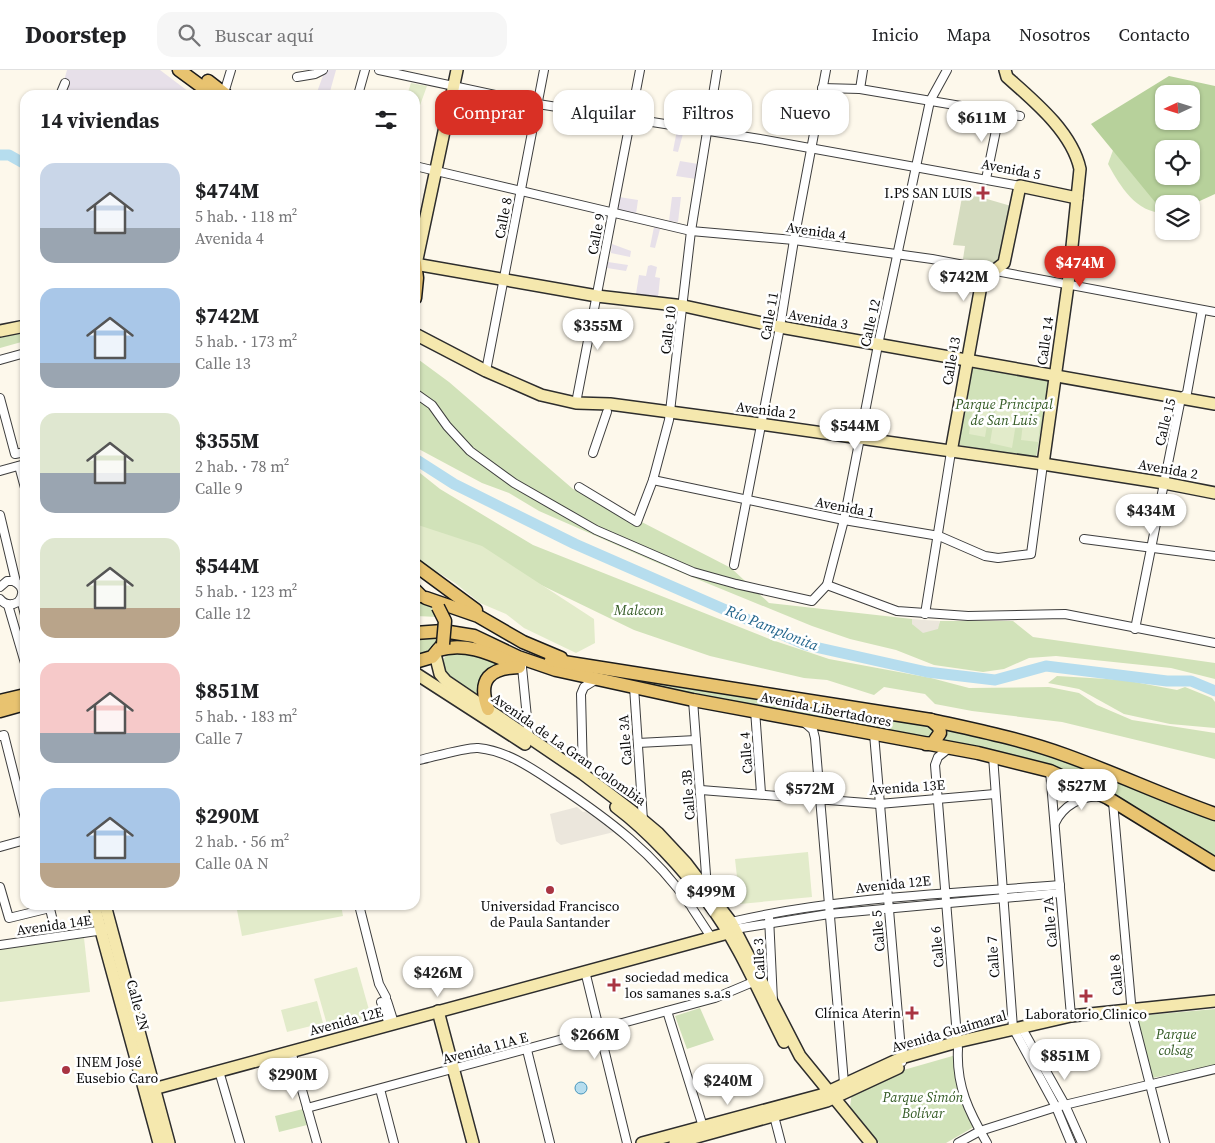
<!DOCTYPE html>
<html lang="es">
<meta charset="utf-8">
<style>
:root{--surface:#fff;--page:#f6f6f6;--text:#202124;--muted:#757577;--line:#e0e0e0;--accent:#d93025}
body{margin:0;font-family:"Source Serif 4",serif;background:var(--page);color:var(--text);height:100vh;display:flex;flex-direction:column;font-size:19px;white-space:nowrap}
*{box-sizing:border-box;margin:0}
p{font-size:16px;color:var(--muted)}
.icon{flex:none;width:28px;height:28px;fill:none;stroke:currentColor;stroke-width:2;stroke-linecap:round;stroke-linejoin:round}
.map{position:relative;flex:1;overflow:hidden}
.panel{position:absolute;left:20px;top:20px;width:400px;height:820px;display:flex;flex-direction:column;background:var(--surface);border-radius:15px;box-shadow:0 1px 4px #0004}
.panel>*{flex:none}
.top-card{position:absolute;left:435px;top:20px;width:475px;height:45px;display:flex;gap:10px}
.needle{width:32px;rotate:266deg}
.buttons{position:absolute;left:1155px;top:15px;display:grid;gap:10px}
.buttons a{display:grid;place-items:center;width:45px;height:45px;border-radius:10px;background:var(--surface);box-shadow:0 1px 4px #0004;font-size:25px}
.price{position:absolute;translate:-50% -42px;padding:0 11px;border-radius:18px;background:#fff;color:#222;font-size:16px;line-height:32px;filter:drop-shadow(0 1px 2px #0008)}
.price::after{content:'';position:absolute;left:50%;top:30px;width:15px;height:11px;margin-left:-8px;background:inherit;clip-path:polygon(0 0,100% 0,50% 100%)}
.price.selected{background:var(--accent);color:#fff}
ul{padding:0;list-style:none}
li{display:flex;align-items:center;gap:15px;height:125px;padding:0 20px}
li span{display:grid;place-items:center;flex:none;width:140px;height:100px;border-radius:15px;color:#555}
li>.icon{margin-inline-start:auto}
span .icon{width:60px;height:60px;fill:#fffc;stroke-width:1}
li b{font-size:21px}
h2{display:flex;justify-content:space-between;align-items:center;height:60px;padding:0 20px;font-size:21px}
.chip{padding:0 18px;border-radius:15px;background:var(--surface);box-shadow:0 1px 4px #0004;font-size:18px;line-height:45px}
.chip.selected{background:var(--accent);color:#fff}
header{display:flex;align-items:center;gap:30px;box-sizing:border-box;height:70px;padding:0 25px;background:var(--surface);border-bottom:1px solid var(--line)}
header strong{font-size:24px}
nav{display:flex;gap:28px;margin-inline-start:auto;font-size:18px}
.search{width:350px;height:45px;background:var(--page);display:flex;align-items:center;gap:12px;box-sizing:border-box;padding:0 18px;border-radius:15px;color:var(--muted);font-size:19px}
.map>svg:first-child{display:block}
</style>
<header>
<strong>Doorstep</strong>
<div class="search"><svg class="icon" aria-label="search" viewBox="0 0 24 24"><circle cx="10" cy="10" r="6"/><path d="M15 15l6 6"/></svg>Buscar aquí</div>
<nav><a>Inicio</a><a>Mapa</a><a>Nosotros</a><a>Contacto</a></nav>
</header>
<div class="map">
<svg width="1215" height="1073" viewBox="0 0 1215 1073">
<rect width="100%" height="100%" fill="#fdf8eb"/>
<g fill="#e7e0e9">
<polygon points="67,0 160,0 193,25 60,25"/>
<polygon points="325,0 336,0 329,25 316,25"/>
<polygon points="677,60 684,60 678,82 673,81"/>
<polygon points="680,91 698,94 696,109 676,106"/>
<polygon points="619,127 638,130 636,144 617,140"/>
<polygon points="672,127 681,127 678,152 669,151"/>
<polygon points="654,157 660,159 655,178 650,177"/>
<polygon points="612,174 631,181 630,187 611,183"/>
<polygon points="608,192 628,195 626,201 607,198"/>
<polygon points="651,195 657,197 655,207 660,208 658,228 636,224 639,205 646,206 648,196"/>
</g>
<g fill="#d1e2b9">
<path d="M1116,72L1164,106V143C1136,143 1120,116 1108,94Z"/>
<polygon points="25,257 25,271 0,278 0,262"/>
<polygon points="415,287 449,312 573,419 634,448 731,498 769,533 912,549 912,554 937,559 940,551 1013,551 1033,567 1215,593 1215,609 1171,598 1056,586 1029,588 1004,599 983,602 934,595 896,580 850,569 812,556 653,491 539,441 509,423 482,413 415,377"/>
<polygon points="971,297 1049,310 1036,388 958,375"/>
<polygon points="415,399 440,419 533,475 772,570 829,589 931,608 969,618 1049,617 1079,623 1097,635 1132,650 1215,663 1215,689 1062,652 972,641 935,634 925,624 884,617 874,625 827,610 804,608 710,586 634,560 415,454"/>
<polygon points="415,530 429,535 439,547 415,546"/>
<path d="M440,564C435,577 429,583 415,587V568Z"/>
<path d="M461,580L508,595C486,604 476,603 479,629L447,605C439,588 444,584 461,580Z"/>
<polygon points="568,596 935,653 932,672 746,637"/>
<polygon points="1057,606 1124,610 1177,620 1185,617 1212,628 1215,632 1215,658 1170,654 1124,644 1079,619 1048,613"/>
<polygon points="939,656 1020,671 1215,746 1215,791 1109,727 939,670"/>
<polygon points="700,938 714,970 687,979 675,946"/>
<polygon points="1215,939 1215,996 1152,1008 1136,946"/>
<polygon points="956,985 961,1022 979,1054 946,1073 879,1073 850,1037 852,1022 900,1001"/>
<polygon points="303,1039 307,1055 279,1062 275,1046"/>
</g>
<path fill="#b7d19b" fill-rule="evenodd" d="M1169,6L1215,16V124L1191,135L1164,134V143L1091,54ZM1164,24H1191V51H1164ZM1164,79H1191V106H1164Z"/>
<polygon fill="#d4dbbf" points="963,122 1011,136 1000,194 963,189 965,176 953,175"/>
<g fill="#e2ebca">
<polygon points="411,13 427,16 415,49 415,25 407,25"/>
<polygon points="997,331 1019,335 1012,378 990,373"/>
<polygon points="973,334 990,337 985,367 969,364"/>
<polygon points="1024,345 1041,347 1038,372 1021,370"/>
<polygon points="415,454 482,476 594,549 595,573 576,583 524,558 506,544 480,533 455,513 415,488"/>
<polygon points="808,782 812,827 740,834 735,789"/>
<polygon points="236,835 341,835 343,846 242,866"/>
<polygon points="84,868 90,922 0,932 0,878"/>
<polygon points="357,897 371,947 328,958 314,909"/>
<polygon points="317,931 323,953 287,962 281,940"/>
</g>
<g fill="#ebe6dc">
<polygon points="912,549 924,550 940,551 938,559 923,563 912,554"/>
<polygon points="577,737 583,742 591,740 618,761 561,775 556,771 550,744"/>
</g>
<circle fill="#b6ddee" stroke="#4695bc" cx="581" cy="1018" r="6"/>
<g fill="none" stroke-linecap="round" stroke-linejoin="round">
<g stroke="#b6ddee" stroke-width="11">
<polyline points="0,85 9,85 25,94"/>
<polyline points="415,389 454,414 575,474 806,575 927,602 995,610 1046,596 1167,611 1191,611 1215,621"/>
</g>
<g stroke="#3e3e3e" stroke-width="10">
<g id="street">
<polyline points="379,0 538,34 760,69 1020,116"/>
<polyline points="297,7 315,4 323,0"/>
<polyline points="822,18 860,19 1020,46"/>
<polyline points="860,19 863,0"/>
<polyline points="224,23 231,0"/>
<polyline points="60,25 65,13"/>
<polyline points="358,25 365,0"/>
<polyline points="415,96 691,161 794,170 932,189 1215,242"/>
<polyline points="986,109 1000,41"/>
<polyline points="0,290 25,283"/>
<polyline points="486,301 544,0"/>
<polyline points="415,323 432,335 447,356 470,381 514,413 596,460 693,502 736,514 812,531 827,515 897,541 968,546 1065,544 1215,573"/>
<polyline points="0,328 15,384 25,382"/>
<polyline points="576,333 640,0"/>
<polyline points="593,383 607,342"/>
<polyline points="19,396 25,418"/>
<polyline points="0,401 25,394"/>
<polyline points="653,410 844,450 939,466 985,486 998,488 1031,484 1043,394"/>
<polyline points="579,417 637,452 653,410 669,350 691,161 717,0"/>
<polyline points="0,445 16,512"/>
<polyline points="1084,469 1215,486"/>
<polyline points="734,495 780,257 794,170 826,0"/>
<polyline points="827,515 844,450 878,275 930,31 947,0"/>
<path d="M0,517L7,511H13C23,515 25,524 18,532C11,536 5,535 0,529"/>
<polyline points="21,529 25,545"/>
<polyline points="8,535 25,593"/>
<polyline points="925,544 951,382"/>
<polyline points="1135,559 1181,328 1187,323 1202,240"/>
<polyline points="522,597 529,668"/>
<polyline points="634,617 643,750"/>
<polyline points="693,630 707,818"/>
<polyline points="755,640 761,723"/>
<polyline points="804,652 813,660 815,668 844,1013"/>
<polyline points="874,664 902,992"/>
<polyline points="0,666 4,665 25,748"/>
<polyline points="638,673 696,670"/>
<path d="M948,679L938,687L935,695L958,979C956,1016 969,1042 987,1073"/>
<polyline points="993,686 1013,958 1056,1037 1071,1073"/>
<path d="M415,691C430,688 466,677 478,678C508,681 533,699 557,715C608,749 655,784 690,835"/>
<polyline points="1050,701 1071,946"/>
<polyline points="583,704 581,624 584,617 597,609"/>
<polyline points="701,720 879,734 995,724"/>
<polyline points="1113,732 1132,944 1165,1073"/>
<path d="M1055,753C1063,736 1081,725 1101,727"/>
<polyline points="0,777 25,770"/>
<polyline points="0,817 9,848 50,838"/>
<polyline points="49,835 54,855"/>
<polyline points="359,835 379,914 386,927"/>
<polyline points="692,838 711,867"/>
<polyline points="769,847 773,931"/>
<path d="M731,852C838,827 950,824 1060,815"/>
<polyline points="735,859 829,844 1060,823"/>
<polyline points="0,875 104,860"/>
<polyline points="585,901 627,1073"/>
<polyline points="387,931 394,953"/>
<polyline points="381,932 389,954"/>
<polyline points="667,941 704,1060"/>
<polyline points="1024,962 1065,1035 1082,1073"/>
<polyline points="527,980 550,1073"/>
<polyline points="291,981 317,1073"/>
<polyline points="219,1001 240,1073"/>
<polyline points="380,1019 394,1073"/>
<polyline points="307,1038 715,928 753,912"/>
<polyline points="774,1046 781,1073"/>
<polyline points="958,1073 980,1061 1056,1037 1215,999"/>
</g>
</g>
<g stroke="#2d2d2d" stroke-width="14">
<g id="secondary">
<path d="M1005,0L1007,7C1034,31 1072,62 1080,99L1068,215L1043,394"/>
<polyline points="415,194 597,226 684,236 780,257 1215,334"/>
<polyline points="416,194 457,0"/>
<polyline points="0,261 25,256"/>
<polyline points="415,264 486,301 541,325 576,333 610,334 760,354 1043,394 1164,413 1215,423"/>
<polyline points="951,382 982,210 1004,193 1020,116 1077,128"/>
<polyline points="435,584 440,604 446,611 583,704 633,742 658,763 686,793 731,852 800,986 871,1073"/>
<polyline points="415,603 525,674"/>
<path d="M616,737C648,761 683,799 707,831C739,873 760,925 784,972"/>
<polyline points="94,835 159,1073"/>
<polyline points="105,835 169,1073"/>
<polyline points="438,941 473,1073"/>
<polyline points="146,1021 728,863"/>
<polyline points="642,1073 821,1025 901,988 957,972 1071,946 1215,931"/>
<polyline points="675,1073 827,1031 898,998"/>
</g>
</g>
<g stroke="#1c1c1c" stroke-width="15">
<g id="primary">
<polyline points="179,0 213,25"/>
<polyline points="208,11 226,25"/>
<polyline points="415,193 417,208 415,228"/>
<polyline points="415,495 476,540"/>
<polyline points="415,520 421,526"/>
<polyline points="426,528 478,546 523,572 561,588"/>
<polyline points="415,563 443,561 474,566 518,587 556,600 693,630 978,683 1050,701 1108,728 1215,794"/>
<path d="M438,580C467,571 493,585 519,596"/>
<path d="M551,590L931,650C976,660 1021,669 1065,685C1115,703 1164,726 1215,744"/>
<polyline points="415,592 432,587 443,574"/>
<polyline points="0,631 25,625"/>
<path d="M488,639C477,609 490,598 519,597"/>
<polyline points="0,641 25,634"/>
<polyline points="926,674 933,673 940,663 939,657 931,650"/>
</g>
</g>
<use href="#street" stroke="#fff" stroke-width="8"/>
<use href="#secondary" stroke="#f5e8ae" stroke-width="11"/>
<use href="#primary" stroke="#e8c370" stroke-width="12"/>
<g stroke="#1c1c1c" stroke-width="15" stroke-linecap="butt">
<polyline id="primary-bridge" points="438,537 445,551 443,574"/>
</g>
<use href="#primary-bridge" stroke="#e8c370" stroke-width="12"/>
</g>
<g fill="#a93442" stroke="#fff" stroke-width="2">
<path d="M980.5 115.5h5v5h5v5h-5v5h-5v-5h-5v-5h5z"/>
<circle cx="550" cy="820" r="5"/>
<path d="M611.5 907.5h5v5h5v5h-5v5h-5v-5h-5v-5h5z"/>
<path d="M1083.5 918.5h5v5h5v5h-5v5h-5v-5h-5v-5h5z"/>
<path d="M909.5 935.5h5v5h5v5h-5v5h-5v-5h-5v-5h5z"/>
<circle cx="66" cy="1000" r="5"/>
</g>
<g text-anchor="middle" stroke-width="5" stroke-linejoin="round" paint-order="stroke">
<g font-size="14" fill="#0b0b0b" stroke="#fff">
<text transform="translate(1011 99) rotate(11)" y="5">Avenida 5</text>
<text transform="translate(503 148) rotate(-79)" y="5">Calle 8</text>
<text transform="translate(816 161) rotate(8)" y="5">Avenida 4</text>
<text transform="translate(596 164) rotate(-79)" y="5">Calle 9</text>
<text transform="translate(769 246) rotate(-80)" y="5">Calle 11</text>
<text transform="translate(818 249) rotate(10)" y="5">Avenida 3</text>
<text transform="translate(870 253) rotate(-77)" y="5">Calle 12</text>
<text transform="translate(668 260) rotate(-83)" y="5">Calle 10</text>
<text transform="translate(1045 271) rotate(-82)" y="5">Calle 14</text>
<text transform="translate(951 291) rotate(-80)" y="5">Calle 13</text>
<text transform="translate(766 340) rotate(7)" y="5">Avenida 2</text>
<text transform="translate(1165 352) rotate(-76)" y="5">Calle 15</text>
<text transform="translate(1168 399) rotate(10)" y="5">Avenida 2</text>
<text transform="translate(845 437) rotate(11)" y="5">Avenida 1</text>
<text transform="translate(826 639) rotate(11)" y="5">Avenida Libertadores</text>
<text transform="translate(625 670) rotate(-94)" y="5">Calle 3A</text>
<text transform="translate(569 679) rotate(35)" y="5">Avenida de La Gran Colombia</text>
<text transform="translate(746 683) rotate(-94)" y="5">Calle 4</text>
<text transform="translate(907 717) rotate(-4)" y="5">Avenida 13E</text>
<text transform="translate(688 725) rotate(-94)" y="5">Calle 3B</text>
<text transform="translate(893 814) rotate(-6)" y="5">Avenida 12E</text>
<text transform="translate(1050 852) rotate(-95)" y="5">Calle 7A</text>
<text transform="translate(54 855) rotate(-8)" y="5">Avenida 14E</text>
<text transform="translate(878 861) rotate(-95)" y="5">Calle 5</text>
<text transform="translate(937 877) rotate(-95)" y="5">Calle 6</text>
<text transform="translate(993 887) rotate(-94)" y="5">Calle 7</text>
<text transform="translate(759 889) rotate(-93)" y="5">Calle 3</text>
<text transform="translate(1116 905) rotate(-95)" y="5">Calle 8</text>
<text transform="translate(138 935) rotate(75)" y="5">Calle 2N</text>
<text transform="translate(346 951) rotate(-15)" y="5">Avenida 12E</text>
<text transform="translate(949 961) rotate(-16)" y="5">Avenida Guaimaral</text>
<text transform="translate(485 978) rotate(-15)" y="5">Avenida 11A E</text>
</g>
<g font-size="14" fill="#0b0b0b" stroke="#fff" text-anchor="end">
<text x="972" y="128">I.PS SAN LUIS</text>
<text x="550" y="841" text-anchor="middle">Universidad Francisco<tspan x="550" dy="16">de Paula Santander</tspan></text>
<text x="625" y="912" text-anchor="start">sociedad medica<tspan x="625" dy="16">los samanes s.a.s</tspan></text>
<text x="901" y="948">Clínica Aterin</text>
<text x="1086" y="949" text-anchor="middle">Laboratorio Clinico</text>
<text x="76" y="997" text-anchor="start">INEM José<tspan x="76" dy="16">Eusebio Caro</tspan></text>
</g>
<g font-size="14" font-style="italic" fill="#335a24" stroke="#fff">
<text x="1004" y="339">Parque Principal<tspan x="1004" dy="16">de San Luis</tspan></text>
<text x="639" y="545">Malecon</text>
<text x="1176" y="969">Parque<tspan x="1176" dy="16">colsag</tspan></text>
<text x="923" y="1032">Parque Simón<tspan x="923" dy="16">Bolívar</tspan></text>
</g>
<g font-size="15" font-style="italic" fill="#24668d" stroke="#fff">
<text transform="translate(772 558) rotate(22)" y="5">Río Pamplonita</text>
</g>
</g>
</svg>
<div class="buttons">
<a><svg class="needle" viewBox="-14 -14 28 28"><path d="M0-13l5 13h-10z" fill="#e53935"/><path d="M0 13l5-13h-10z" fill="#757577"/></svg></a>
<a><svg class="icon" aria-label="locate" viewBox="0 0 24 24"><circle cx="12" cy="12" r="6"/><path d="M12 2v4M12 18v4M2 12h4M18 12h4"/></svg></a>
<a><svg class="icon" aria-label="layers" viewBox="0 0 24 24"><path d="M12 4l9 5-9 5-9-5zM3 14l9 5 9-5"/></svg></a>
</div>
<b class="price" style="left:982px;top:73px">$611M</b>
<b class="price selected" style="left:1080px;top:218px">$474M</b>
<b class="price" style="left:964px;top:232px">$742M</b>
<b class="price" style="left:598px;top:281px">$355M</b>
<b class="price" style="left:855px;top:381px">$544M</b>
<b class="price" style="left:1151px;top:466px">$434M</b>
<b class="price" style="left:1082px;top:741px">$527M</b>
<b class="price" style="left:810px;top:744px">$572M</b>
<b class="price" style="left:711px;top:847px">$499M</b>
<b class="price" style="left:438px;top:928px">$426M</b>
<b class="price" style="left:595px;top:990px">$266M</b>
<b class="price" style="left:1065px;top:1011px">$851M</b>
<b class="price" style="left:293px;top:1030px">$290M</b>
<b class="price" style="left:728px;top:1036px">$240M</b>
<div class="top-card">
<a class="chip selected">Comprar</a>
<a class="chip">Alquilar</a>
<a class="chip">Filtros</a>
<a class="chip">Nuevo</a>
</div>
<section class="panel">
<h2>14 viviendas<svg class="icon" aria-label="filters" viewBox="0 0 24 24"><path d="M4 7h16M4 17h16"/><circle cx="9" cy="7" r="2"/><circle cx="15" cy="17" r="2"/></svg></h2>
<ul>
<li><span style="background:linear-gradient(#c9d6e8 65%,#9aa5b1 0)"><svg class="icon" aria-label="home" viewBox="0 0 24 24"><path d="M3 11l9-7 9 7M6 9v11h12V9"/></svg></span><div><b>$474M</b><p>5 hab. · 118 m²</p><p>Avenida 4</p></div></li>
<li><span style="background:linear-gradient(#a9c7e8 75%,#9aa5b1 0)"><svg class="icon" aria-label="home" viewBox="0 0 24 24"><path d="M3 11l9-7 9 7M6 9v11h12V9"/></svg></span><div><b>$742M</b><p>5 hab. · 173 m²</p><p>Calle 13</p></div></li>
<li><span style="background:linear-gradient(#dfe7d0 60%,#9aa5b1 0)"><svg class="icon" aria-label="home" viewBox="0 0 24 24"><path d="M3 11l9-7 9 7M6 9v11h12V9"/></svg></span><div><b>$355M</b><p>2 hab. · 78 m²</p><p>Calle 9</p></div></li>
<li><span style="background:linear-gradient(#dfe7d0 70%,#b9a48a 0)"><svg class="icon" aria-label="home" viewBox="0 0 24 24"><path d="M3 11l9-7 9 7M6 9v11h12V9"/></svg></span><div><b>$544M</b><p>5 hab. · 123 m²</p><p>Calle 12</p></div></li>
<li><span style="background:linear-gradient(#f6c9c9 70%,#9aa5b1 0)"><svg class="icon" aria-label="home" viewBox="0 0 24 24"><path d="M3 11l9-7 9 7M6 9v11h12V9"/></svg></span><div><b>$851M</b><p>5 hab. · 183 m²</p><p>Calle 7</p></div></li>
<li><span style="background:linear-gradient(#a9c7e8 75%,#b9a48a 0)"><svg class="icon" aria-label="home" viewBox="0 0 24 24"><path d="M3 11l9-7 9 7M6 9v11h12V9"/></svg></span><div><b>$290M</b><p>2 hab. · 56 m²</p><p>Calle 0A N</p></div></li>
</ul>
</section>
</div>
